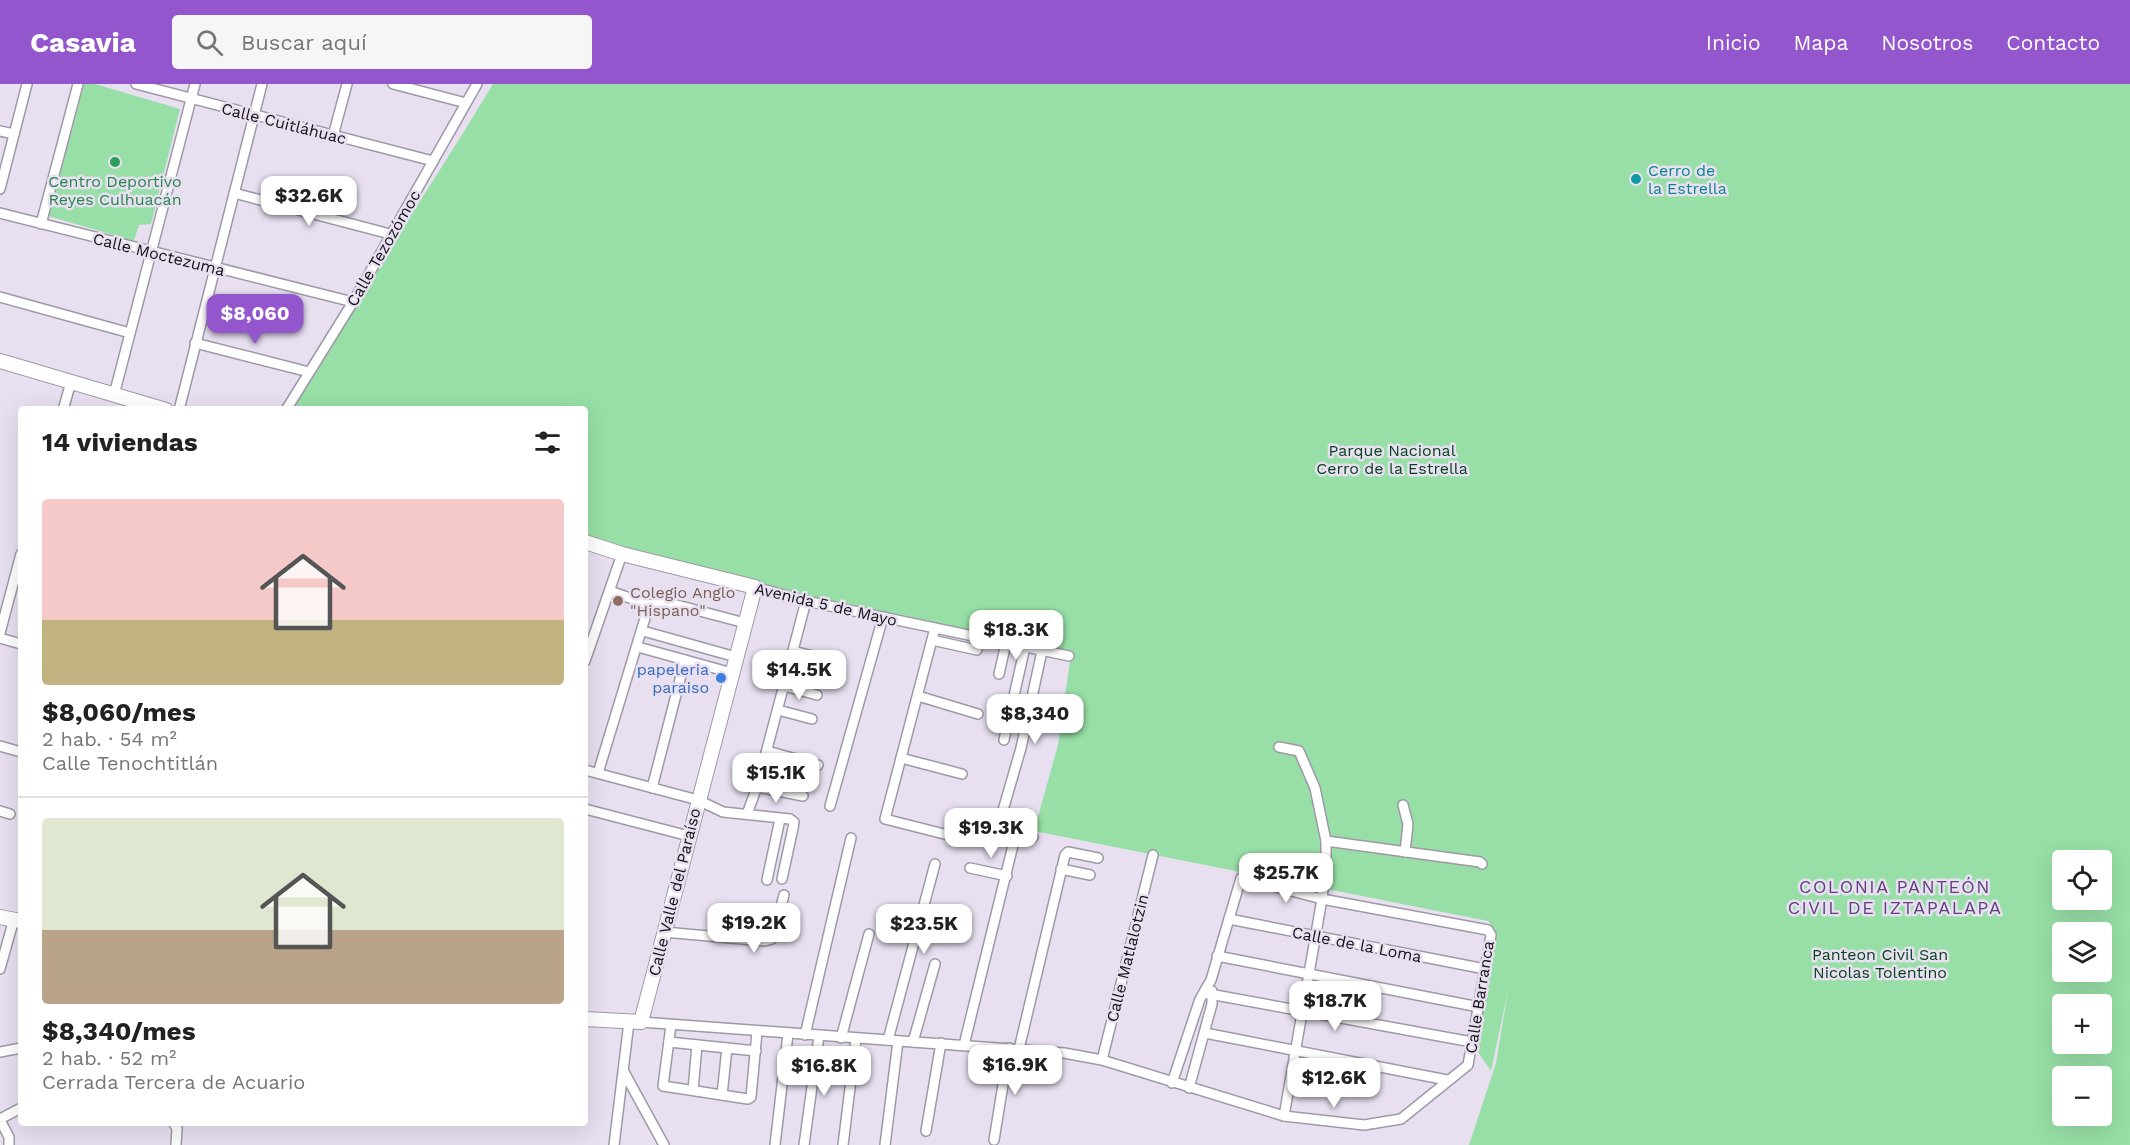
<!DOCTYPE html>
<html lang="es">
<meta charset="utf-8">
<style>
:root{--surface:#fff;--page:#f6f6f6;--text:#222;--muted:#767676;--line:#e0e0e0;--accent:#9456cc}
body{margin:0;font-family:"Work Sans",sans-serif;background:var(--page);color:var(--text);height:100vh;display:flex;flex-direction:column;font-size:22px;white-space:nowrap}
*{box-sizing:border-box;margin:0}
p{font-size:20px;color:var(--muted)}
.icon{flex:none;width:33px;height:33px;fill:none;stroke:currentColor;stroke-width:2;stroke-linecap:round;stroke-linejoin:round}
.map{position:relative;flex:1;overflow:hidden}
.drawer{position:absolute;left:18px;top:322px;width:570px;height:720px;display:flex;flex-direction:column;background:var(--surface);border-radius:6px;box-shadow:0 6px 24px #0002}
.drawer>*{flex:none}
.fabs{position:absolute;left:2052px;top:766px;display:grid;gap:12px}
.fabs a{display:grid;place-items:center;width:60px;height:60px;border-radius:6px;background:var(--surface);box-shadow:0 6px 24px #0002;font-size:30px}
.price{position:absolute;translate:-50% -51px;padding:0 14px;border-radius:12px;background:#fff;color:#222;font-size:20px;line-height:39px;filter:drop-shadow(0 2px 3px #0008)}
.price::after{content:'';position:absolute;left:50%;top:36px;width:18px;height:14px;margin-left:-9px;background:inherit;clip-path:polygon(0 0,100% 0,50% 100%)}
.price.active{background:var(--accent);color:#fff}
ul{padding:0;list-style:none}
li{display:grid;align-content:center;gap:12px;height:318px;padding:0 24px}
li+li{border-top:2px solid var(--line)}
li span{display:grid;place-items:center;height:186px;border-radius:6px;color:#555}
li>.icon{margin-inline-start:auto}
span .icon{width:108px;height:108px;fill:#fffc;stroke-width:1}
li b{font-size:26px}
h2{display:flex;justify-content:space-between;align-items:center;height:72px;padding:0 24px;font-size:26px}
header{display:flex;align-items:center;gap:36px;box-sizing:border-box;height:84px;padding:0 30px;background:var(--accent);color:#fff}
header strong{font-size:28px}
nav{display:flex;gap:33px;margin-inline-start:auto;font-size:21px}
.search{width:420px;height:54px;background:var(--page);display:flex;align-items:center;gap:15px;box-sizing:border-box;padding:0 21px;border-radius:6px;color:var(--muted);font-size:22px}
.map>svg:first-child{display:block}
</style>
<header>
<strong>Casavia</strong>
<div class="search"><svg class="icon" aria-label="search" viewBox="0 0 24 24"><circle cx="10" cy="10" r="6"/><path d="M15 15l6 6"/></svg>Buscar aquí</div>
<nav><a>Inicio</a><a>Mapa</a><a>Nosotros</a><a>Contacto</a></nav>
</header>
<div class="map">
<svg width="2130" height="1061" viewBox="0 0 2130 1061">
<rect width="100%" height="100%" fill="#e8e0f1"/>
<g fill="#97dfa6" fill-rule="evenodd">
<polygon points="84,0 95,0 180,25 151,140 139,141 134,157 48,132"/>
<path d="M493,0H2130V1061H1469L1496,979L1508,907L1491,987L1474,962L1495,854L1494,845L1488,837L1034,747L1058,661L1071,570L755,501L585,457V326H289C354,215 427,110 493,0ZM2062,777H2102V816H2062ZM2062,849H2102V888H2062ZM2062,921H2102V960H2062ZM2062,993H2102V1032H2062Z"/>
</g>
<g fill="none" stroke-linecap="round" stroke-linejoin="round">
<g stroke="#9f98a7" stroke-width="12">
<g id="street">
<polyline points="136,0 433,77"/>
<polyline points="393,0 466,19"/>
<polyline points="0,47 14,50"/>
<polyline points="333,52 347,0"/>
<polyline points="0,105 27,0"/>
<polyline points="234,109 390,150"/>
<polyline points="0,129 353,218"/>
<polyline points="41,140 78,0"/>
<polyline points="0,213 130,249"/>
<polyline points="195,259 309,288"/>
<polyline points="114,311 195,0"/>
<polyline points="63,326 71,298"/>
<polyline points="179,326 262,0"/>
<polyline points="286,326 353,218 477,0"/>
<polyline points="755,503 806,517 1069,572"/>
<polyline points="610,507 649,521 662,517 745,539"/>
<polyline points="935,544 885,735 948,751"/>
<polyline points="643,547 736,573"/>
<polyline points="0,549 21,470"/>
<polyline points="0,554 21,560"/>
<polyline points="932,556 977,566"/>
<polyline points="638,563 732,589"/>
<polyline points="793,567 821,574"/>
<polyline points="585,577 622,470"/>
<polyline points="999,590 1006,559"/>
<polyline points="784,602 817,611"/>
<polyline points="918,612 978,630"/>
<polyline points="778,626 812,635"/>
<polyline points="1004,656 1025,563"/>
<polyline points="0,662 21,668"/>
<polyline points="1279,663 1299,667 1315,704 1326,757 1326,773 1322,815 1284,1032"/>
<polyline points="767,667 818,681"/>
<polyline points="901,674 962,690"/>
<polyline points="585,686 698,716 723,728 790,735 794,738 793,744 782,795"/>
<polyline points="598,689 649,521"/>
<polyline points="757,703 803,712"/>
<polyline points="652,704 685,576"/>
<polyline points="1403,721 1408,740 1405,768"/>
<polyline points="830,722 883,533"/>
<polyline points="585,725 689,752"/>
<polyline points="0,727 10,730"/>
<polyline points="747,730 757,703 806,517"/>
<polyline points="967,750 993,752 997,747 1021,664 1042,567"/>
<polyline points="1002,754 1033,753"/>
<polyline points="1326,757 1480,778 1482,780"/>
<polyline points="970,784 1007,792"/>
<polyline points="1061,785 1090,791"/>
<polyline points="767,796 780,735"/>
<polyline points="1229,835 1485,885"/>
<polyline points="664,848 765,857 772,855 784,811"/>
<polyline points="1217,872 1479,923"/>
<polyline points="0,885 14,835"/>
<polyline points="1204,909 1472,958"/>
<polyline points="641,938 1064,969 1102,976 1284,1032 1364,1041 1401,1035 1468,981 1491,851 1488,846 1322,815 1257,798"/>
<polyline points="671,941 663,1002 748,1015 751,1013 757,948"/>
<polyline points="1205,949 1447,996"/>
<polyline points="805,951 851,754"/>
<polyline points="841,954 869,850"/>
<polyline points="888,956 935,780"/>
<polyline points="669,958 756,967"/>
<polyline points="913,958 935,880"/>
<polyline points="964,961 1015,753"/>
<polyline points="1019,965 1065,771 1068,768 1098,774"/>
<polyline points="0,968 21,964"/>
<polyline points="1102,976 1153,771"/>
<polyline points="624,988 664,1061"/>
<polyline points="1172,999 1200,915 1211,896 1241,794"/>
<polyline points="1189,1004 1212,920 1212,907"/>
<polyline points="693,1006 697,961"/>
<polyline points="722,1011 727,964"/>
<polyline points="0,1035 21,1024"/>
<polyline points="0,1036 9,1053 9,1061"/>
<polyline points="174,1040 177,1044 176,1061"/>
<polyline points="926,1047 941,959"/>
<polyline points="994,1056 1009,964"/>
<polyline points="614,1061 629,938"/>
<polyline points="775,1061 788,950"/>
<polyline points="804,1061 819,952"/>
<polyline points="843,1061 856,955"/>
<polyline points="885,1061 898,957"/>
</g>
</g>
<g stroke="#9f98a7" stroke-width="16">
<g id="secondary">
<polyline points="0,277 166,326"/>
<polyline points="585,458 622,470 755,503 641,938 585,935"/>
<polyline points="0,833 21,837"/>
</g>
</g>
<use href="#street" stroke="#fff" stroke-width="9"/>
<use href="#secondary" stroke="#fff" stroke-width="14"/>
</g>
<circle fill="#2e9e5b" stroke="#e8e0f1" stroke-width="2" cx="115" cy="78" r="6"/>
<circle fill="#0f9aa8" stroke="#e8e0f1" stroke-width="2" cx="1636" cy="95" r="6"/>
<circle fill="#8d6e63" stroke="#e8e0f1" stroke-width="2" cx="618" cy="517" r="6"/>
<circle fill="#3f7fe0" stroke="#e8e0f1" stroke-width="2" cx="721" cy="594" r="6"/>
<g text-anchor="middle" stroke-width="5" stroke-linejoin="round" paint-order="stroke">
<g font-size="16" fill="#120f15" stroke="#e8e0f1">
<text transform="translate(284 39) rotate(14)" y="6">Calle Cuitláhuac</text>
<text transform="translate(383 164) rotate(-60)" y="6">Calle Tezozómoc</text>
<text transform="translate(159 170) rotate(14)" y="6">Calle Moctezuma</text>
<text transform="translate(826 520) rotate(13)" y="6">Avenida 5 de Mayo</text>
<text transform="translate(674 808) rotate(-76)" y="6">Calle Valle del Paraíso</text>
<text transform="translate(1357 860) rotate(11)" y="6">Calle de la Loma</text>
<text transform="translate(1127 874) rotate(-76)" y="6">Calle Matlalotzin</text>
<text transform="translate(1479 913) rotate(-81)" y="6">Calle Barranca</text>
</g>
<g font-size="16" fill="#0d838f" stroke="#e8e0f1" text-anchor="start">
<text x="1648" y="92">Cerro de<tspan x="1648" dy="18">la Estrella</tspan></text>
</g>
<g font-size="16" fill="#27864d" stroke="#e8e0f1">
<text x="115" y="103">Centro Deportivo<tspan x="115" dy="18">Reyes Culhuacán</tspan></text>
</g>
<g font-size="16" fill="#08421d" stroke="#e8e0f1">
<text x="1392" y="372">Parque Nacional<tspan x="1392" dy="18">Cerro de la Estrella</tspan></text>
<text x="1880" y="876">Panteon Civil San<tspan x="1880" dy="18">Nicolas Tolentino</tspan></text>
</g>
<g font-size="16" fill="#785e54" stroke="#e8e0f1" text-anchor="start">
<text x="630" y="514">Colegio Anglo<tspan x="630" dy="18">"Hispano"</tspan></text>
</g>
<g font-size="16" fill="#366cbe" stroke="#e8e0f1" text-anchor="end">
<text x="709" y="591">papeleria<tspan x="709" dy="18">paraiso</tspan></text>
</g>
<g font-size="18" letter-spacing="1.5" fill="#5f417d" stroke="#e8e0f1">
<text x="1895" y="809">COLONIA PANTEÓN<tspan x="1895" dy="21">CIVIL DE IZTAPALAPA</tspan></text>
</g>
</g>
</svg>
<div class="fabs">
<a><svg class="icon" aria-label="locate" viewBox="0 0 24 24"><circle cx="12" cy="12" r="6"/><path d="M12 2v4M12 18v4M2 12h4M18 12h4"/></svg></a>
<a><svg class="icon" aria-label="layers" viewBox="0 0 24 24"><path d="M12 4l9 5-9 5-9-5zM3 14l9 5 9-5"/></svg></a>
<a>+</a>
<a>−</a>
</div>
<b class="price" style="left:309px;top:143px">$32.6K</b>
<b class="price active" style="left:255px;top:261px">$8,060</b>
<b class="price" style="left:1016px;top:577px">$18.3K</b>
<b class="price" style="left:799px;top:617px">$14.5K</b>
<b class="price" style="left:1035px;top:661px">$8,340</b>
<b class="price" style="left:776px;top:720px">$15.1K</b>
<b class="price" style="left:991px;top:775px">$19.3K</b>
<b class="price" style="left:1286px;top:820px">$25.7K</b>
<b class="price" style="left:754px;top:870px">$19.2K</b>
<b class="price" style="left:924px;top:871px">$23.5K</b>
<b class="price" style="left:1335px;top:948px">$18.7K</b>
<b class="price" style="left:1015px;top:1012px">$16.9K</b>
<b class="price" style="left:824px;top:1013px">$16.8K</b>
<b class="price" style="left:1334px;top:1025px">$12.6K</b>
<section class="drawer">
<h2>14 viviendas<svg class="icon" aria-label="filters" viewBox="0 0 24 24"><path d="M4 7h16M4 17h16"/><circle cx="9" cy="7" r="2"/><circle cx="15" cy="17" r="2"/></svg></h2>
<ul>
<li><span style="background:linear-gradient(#f6c9c9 65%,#c2b280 0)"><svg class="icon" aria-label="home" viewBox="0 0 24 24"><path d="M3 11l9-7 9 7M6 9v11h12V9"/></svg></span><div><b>$8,060/mes</b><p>2 hab. · 54 m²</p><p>Calle Tenochtitlán</p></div></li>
<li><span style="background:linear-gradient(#dfe7d0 60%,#b9a48a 0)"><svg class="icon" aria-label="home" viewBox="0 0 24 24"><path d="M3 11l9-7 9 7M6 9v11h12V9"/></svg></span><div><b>$8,340/mes</b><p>2 hab. · 52 m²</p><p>Cerrada Tercera de Acuario</p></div></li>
</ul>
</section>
</div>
